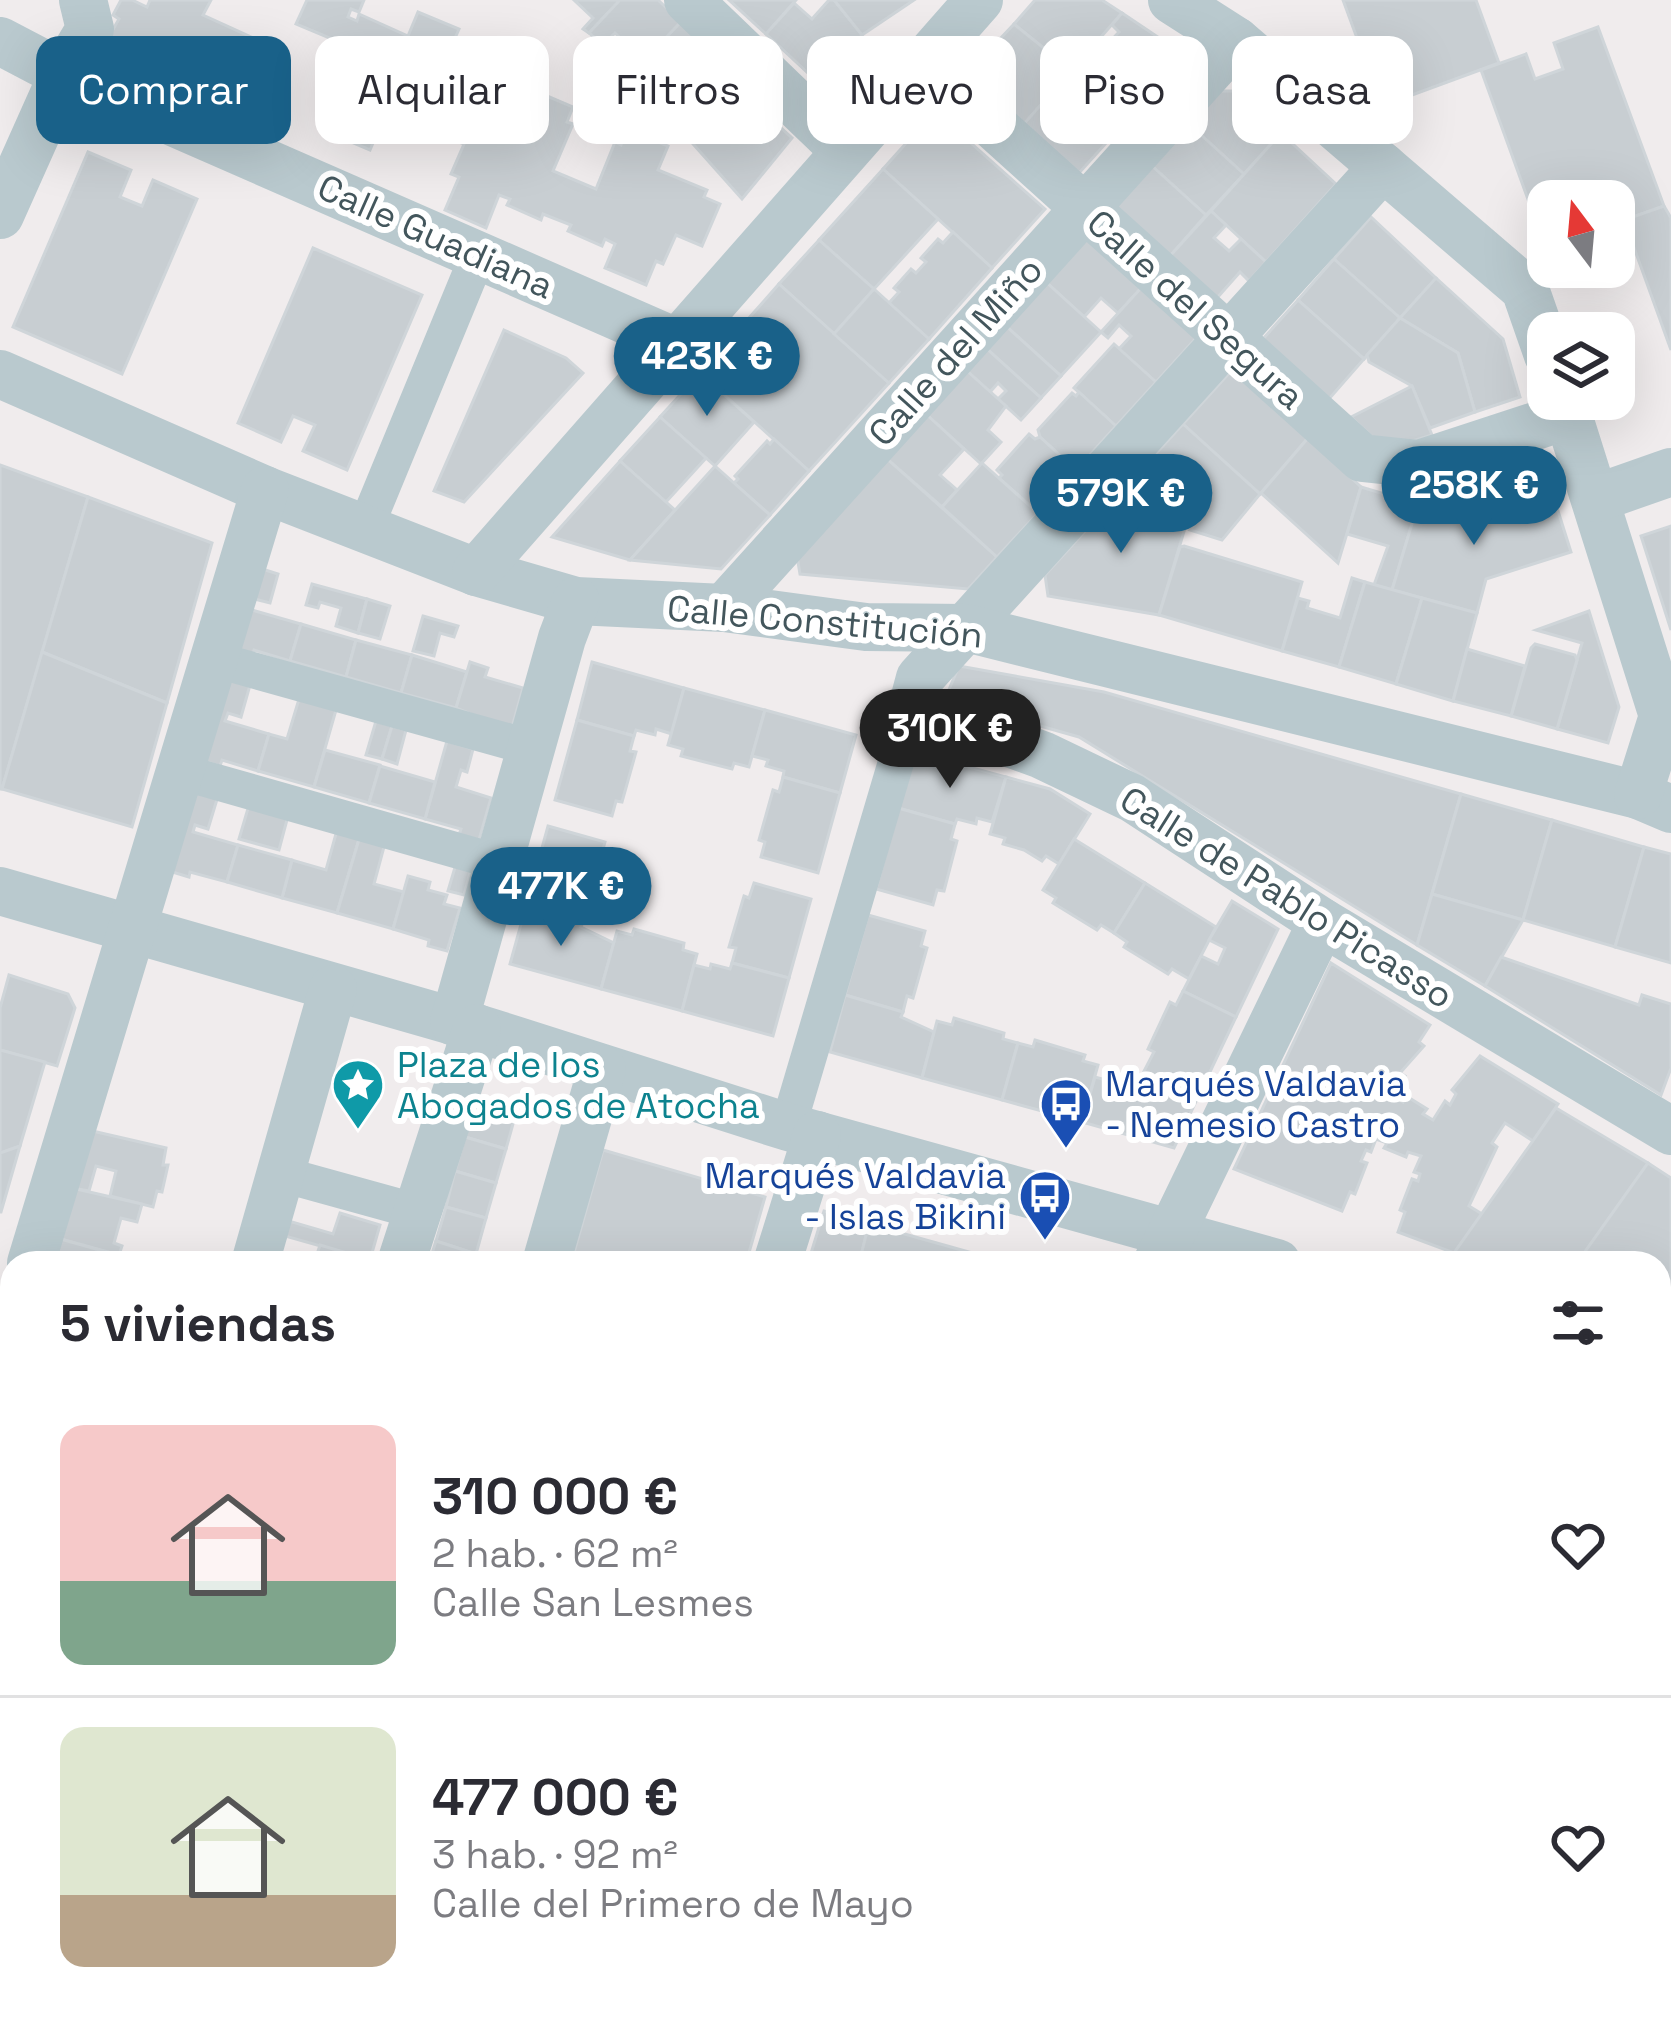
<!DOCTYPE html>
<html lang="es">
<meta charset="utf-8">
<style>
:root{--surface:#fff;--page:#f2f2f3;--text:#2b2b33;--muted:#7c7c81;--line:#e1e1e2;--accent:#196189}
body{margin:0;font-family:"Space Grotesk",sans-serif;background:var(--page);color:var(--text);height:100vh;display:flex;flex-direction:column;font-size:45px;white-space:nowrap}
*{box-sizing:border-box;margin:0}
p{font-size:39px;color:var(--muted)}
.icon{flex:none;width:66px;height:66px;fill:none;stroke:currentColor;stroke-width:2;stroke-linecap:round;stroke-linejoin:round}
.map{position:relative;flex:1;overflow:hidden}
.panel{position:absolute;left:0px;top:1251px;width:1671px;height:768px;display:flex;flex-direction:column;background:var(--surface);border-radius:36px 36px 0 0;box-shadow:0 12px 48px #0002}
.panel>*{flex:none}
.banner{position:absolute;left:36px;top:36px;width:1599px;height:108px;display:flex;gap:24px}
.needle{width:78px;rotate:344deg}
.tools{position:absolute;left:1527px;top:180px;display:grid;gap:24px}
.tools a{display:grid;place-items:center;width:108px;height:108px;border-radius:24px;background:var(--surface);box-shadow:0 12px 48px #0002;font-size:60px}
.price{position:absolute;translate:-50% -102px;padding:0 27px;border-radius:42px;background:var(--accent);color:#fff;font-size:39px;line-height:78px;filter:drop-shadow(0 3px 6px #0008)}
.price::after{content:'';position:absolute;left:50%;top:72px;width:36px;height:27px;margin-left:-18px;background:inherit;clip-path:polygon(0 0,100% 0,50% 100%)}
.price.current{background:#222;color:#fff}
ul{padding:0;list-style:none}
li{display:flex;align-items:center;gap:36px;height:300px;padding:0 60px}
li+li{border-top:3px solid var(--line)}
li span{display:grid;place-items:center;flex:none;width:336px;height:240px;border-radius:24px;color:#555}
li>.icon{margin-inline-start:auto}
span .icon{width:144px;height:144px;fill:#fffc;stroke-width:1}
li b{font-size:51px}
h2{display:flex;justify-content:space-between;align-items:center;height:144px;padding:0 60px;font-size:51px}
.tag{padding:0 42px;border-radius:24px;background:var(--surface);box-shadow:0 12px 48px #0002;font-size:42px;line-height:108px}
.tag.current{background:var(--accent);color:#fff}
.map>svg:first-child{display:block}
</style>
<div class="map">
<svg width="1671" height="2019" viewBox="0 0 1671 2019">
<rect width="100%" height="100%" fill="#f0eced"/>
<polygon fill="#e1dddf" points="1671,1814 1671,2019 1283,2019 1258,2007 1659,2007 1659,1820"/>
<polygon fill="#b4f4be" points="1633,2007 1651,2016 1650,2019 1447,2019 1425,2008"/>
<g fill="#c8ced2" stroke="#cfd5d9" stroke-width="3">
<polygon points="121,0 132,0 147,7 150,0 211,0 203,15 251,37 247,45 252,47 241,68 250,72 239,94 213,81 200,108 149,89 157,73 111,53 115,45 107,40 119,19 113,15"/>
<polygon points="307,0 364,0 359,12 351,9 348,17 357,21 359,14 408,36 418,12 459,29 452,45 457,47 437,94 459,103 442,142 428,136 426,142 392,128 394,122 384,117 370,150 330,133 344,101 336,97 349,68 329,59 337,41 296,24"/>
<polygon points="574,0 620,0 589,33 583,29 593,18"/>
<polygon points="620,0 658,0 681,22 633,72 618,59 630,47 615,33 603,45 589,33"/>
<polygon points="729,0 796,0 766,34"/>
<polygon points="829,0 834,0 862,35 823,87 766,34 794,3 812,19"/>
<polygon points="834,0 914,0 862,35"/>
<polygon points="1035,0 1102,0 1122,13 1071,71 1014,24"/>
<polygon points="1343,0 1476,0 1499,63 1382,106"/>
<polygon points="1122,13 1186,56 1150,95 1101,51 1119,32 1112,25"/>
<polygon points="681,22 720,60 683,98 657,75 645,88 633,72"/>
<polygon points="1014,24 1056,58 1042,74 1057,87 1023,125 966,75"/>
<polygon points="1598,27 1664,206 1614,224 1614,201 1548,201 1546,249 1481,70 1526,54 1535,79 1563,69 1554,43"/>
<polygon points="1094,45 1150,95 1115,133 1080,101 1100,78 1081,61"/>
<polygon points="719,71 792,138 742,199 670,118"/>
<polygon points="1060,83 1115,133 1079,173 1023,125"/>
<polygon points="533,90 573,107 567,122 573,124 553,171 596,189 615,142 621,145 627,129 668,146 658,170 707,190 704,197 720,204 702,246 676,235 663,264 656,261 646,285 605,268 615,244 605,239 602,246 568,231 571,225 543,214 541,220 507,205 510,199 499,195 486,228 445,210 459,177 451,174 464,144 444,136 462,94 472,98 475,92 523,112"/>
<polygon points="1219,91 1234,91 1281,133 1244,174 1189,124"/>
<polygon points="935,111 1045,209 992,268 883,169"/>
<polygon points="1189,124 1244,174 1206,215 1151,165"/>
<polygon points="1281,133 1336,184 1266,262 1211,211"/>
<polygon points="88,152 131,170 120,197 142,206 153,180 197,199 122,374 13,327"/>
<polygon points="1151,165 1206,215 1170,256 1114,207"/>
<polygon points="883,169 938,219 874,289 819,240"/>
<polygon points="1664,206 1671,218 1671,350 1624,220"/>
<polygon points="1211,211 1226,225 1214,238 1229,251 1241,239 1266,262 1249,281 1240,272 1216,299 1170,256"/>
<polygon points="1371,217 1436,278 1400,318 1334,259"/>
<polygon points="953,232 992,268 929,339 889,303 899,292 894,288 911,269 916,273 926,262 921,258 938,239 943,243"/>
<polygon points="1086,238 1141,288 1118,313 1101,298 1084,317 1046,282"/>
<polygon points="819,240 874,289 834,334 779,284"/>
<polygon points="313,248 422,295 347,470 303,451 315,425 293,416 281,442 238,423"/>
<polygon points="1334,259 1400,318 1364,359 1298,300"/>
<polygon points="1436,278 1503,339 1520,397 1475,412 1458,353 1400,318"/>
<polygon points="1046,282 1101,332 1061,376 1006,326"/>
<polygon points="779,284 889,383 809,471 700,373"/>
<polygon points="1141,288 1196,338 1156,382 1119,349 1131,336 1119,325 1108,338 1101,332"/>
<polygon points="874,289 929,339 889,383 834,334"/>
<polygon points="1298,300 1364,359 1329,399 1262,340"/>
<polygon points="1400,318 1458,353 1475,412 1430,428 1412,386 1369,362 1367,355"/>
<polygon points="1006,326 1061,376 1041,398 986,348"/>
<polygon points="504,330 566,358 583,373 464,502 434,491"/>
<polygon points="1114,344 1156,382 1116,426 1074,388"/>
<polygon points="986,348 1041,398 1021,420 998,399 1006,391 998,383 990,392 966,370"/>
<polygon points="1233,369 1308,438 1260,494 1183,424"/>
<polygon points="966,370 1006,406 988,430 1001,442 981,464 926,414"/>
<polygon points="700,373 754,422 715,466 660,417"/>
<polygon points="1412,386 1432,435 1396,446 1381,445 1351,417"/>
<polygon points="1079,392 1116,426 1076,470 1040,437 1038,430 1072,393 1076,396"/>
<polygon points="926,414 964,449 940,475 957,490 942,507 886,458"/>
<polygon points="660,417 706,458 666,502 620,461"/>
<polygon points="1183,424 1260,494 1222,540 1190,530 1209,508 1196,522 1192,517 1183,527 1132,480"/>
<polygon points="1029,434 1035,439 1040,437 1076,470 1038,513 999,478 1002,475 997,470"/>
<polygon points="1308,438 1361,487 1338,563 1261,493"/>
<polygon points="1536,438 1553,495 1502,511 1484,454"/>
<polygon points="774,439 809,471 770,515 734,483 738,479 735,476 767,441 770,444"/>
<polygon points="886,458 997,557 968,589 800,574 797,556"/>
<polygon points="620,461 675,510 630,560 552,537"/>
<polygon points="982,463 1038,513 997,557 942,507"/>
<polygon points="0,465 88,497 2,789 0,789"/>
<polygon points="715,466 770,515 721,569 630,560"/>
<polygon points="1132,480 1185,528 1159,615 1048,596 1045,575"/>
<polygon points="1361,487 1418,504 1392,590 1374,585 1388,546 1347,534"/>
<polygon points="1458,492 1468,522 1553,495 1571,552 1486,579 1477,613 1392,590 1418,504"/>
<polygon points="88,497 212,543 167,703 42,652"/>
<polygon points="1671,526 1671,630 1641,536"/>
<polygon points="1184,546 1302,582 1282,651 1159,615 1180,547"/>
<polygon points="256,567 278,574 270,603 247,597"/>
<polygon points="1352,578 1365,582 1339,667 1282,651 1298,598 1309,601 1307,608 1340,618"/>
<polygon points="1365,582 1422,598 1396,684 1339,667"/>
<polygon points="312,584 367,599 358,633 336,626 341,608 320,602 318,608 306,605"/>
<polygon points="1422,598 1477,613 1453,701 1396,684"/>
<polygon points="367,599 390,606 380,639 358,633"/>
<polygon points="245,608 301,624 290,661 254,650 252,656 232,650"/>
<polygon points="1589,611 1619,707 1608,743 1557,729 1582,643 1536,630"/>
<polygon points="423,616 458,626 454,637 440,633 434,656 413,651"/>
<polygon points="301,624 356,640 346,677 290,661"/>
<polygon points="356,640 412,655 401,693 346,677"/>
<polygon points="1535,644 1575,655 1577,660 1557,729 1511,716 1531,648"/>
<polygon points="1467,649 1525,666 1511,716 1453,701"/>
<polygon points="42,652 167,703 132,827 2,789"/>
<polygon points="412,655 467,672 456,708 401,693"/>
<polygon points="470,662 488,668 485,677 523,688 511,731 456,708"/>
<polygon points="592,662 684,688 672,734 656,729 655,735 636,730 634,736 577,720"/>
<polygon points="959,666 1104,692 1461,794 1417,945 1079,737 945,699"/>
<polygon points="224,678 250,685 241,717 228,713 225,721 269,734 258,771 222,760 220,766 200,760"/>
<polygon points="684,688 765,710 749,767 734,763 732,769 681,756 683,749 668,745"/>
<polygon points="299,699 336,710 314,787 258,771 269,734 287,739"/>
<polygon points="765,710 856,735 840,793 783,777 784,771 766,766 768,760 752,756"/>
<polygon points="577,720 634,736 630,751 636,752 622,802 616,801 612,816 555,800"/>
<polygon points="376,721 392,726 382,759 366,755"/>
<polygon points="392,726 406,730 397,764 382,759"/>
<polygon points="447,741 473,749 467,772 461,770 456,787 491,798 479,840 459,835 461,829 425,819"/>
<polygon points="325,750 380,765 369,803 314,787"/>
<polygon points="914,752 1006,777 992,822 977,818 976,824 957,819 955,824 898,808"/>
<polygon points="380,766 435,782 425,819 369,803"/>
<polygon points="783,777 840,793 818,873 761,857 765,842 759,840 773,790 779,792"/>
<polygon points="1006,777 1050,789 1090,814 1059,864 1046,856 1042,861 1024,850 1003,844 1005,838 990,834"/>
<polygon points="193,789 218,796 208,829 195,825 193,832 238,845 227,882 190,872 189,877 169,871"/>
<polygon points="1461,794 1552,820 1523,920 1432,894"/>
<polygon points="249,805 288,816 279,850 239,839"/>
<polygon points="898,808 955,824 951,839 957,841 944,891 937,890 933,905 876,889"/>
<polygon points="1552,820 1644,847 1615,947 1523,920"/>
<polygon points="548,826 605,842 601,856 607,858 593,909 587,907 583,922 526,906"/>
<polygon points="337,830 360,836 337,913 282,898 292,860 326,870"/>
<polygon points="360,836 385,843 374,884 404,892 393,929 337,913"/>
<polygon points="1074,839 1145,883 1114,933 1101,925 1097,930 1053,903 1056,898 1043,890"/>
<polygon points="238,845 292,860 282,898 227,882"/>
<polygon points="1644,847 1671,854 1671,963 1615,947"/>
<polygon points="456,864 471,869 464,895 448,891"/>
<polygon points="408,876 430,882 428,890 447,895 444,904 460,908 447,951 428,946 429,940 393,929"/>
<polygon points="754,883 811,899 789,978 732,963 736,948 729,947 744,896 749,898"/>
<polygon points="1145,883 1216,927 1189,979 1172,969 1168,974 1124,947 1127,942 1114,933"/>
<polygon points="1432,894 1523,920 1485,986 1417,945"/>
<polygon points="1232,901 1278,929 1236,1017 1183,991 1201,956 1218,964 1225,948 1209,940"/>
<polygon points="526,906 583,922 581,927 614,943 601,989 510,964"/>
<polygon points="868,915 925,931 921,946 927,948 913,998 907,996 903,1012 845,995"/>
<polygon points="634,929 684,943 683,950 697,954 682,1011 601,989 617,931 632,935"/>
<polygon points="1501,957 1639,1005 1642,995 1671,1004 1671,1068 1661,1095 1485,986"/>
<polygon points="732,963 789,978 773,1036 682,1011 694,965 710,969 711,964 730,969"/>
<polygon points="1331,963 1430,1025 1419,1042 1424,1046 1400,1073 1405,1076 1393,1095 1403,1102 1406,1096 1427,1109 1423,1114 1433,1120 1445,1101 1450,1105 1456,1094 1452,1090 1480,1056 1558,1104 1533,1141 1505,1123 1492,1143 1497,1147 1469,1206 1482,1214 1454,1253 1398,1232 1405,1212 1400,1210 1412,1179 1418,1181 1420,1174 1414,1172 1421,1156 1408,1152 1406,1157 1384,1148 1387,1143 1376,1139 1371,1152 1366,1150 1361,1161 1367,1163 1355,1194 1350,1192 1342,1211 1234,1169"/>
<polygon points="9,975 68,994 75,1008 57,1066 0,1050 0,1008"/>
<polygon points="1183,991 1236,1017 1200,1093 1141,1077 1154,1052 1148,1049 1170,1002 1176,1005"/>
<polygon points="845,995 903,1012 901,1017 934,1032 922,1078 830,1052"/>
<polygon points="954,1018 1004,1033 1003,1039 1018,1043 1002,1100 922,1078 937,1021 952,1025"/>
<polygon points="1035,1040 1085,1055 1083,1061 1098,1065 1082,1122 1002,1100 1018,1043 1033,1047"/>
<polygon points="0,1050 45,1062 20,1146 0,1153"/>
<polygon points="1112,1075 1131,1080 1132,1075 1200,1093 1174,1148 1082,1122 1095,1077 1110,1081"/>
<polygon points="476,1102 516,1113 506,1149 465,1137"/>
<polygon points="1556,1108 1648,1163 1577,1263 1472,1263 1454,1253"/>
<polygon points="88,1130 166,1148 163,1165 168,1165 162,1192 157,1191 153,1207 110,1196 116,1171 96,1166 89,1191 72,1188"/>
<polygon points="465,1137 506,1149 496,1183 455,1171"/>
<polygon points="20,1146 1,1212 0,1212 0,1153"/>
<polygon points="603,1150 765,1197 746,1263 571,1263"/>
<polygon points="1648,1163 1671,1178 1671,1320 1659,1335 1659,1263 1577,1263"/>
<polygon points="455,1171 496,1183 486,1218 446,1207"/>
<polygon points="72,1188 142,1204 137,1222 121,1218 114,1243 122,1246 119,1255 57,1238"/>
<polygon points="446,1207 486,1218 476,1254 436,1241"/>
<polygon points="824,1211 869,1224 859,1263 808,1263"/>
<polygon points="340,1213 380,1225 370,1260 285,1236 289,1221 333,1234"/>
<polygon points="869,1224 1008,1263 859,1263"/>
<polygon points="57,1238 103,1251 100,1263 50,1263"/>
<polygon points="436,1241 476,1254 473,1263 429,1263"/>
<polygon points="320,1245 370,1260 369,1263 314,1263"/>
<polygon points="1671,1320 1671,1394 1659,1386 1659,1335"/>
<polygon points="12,1391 12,1585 0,1571 0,1433"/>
<polygon points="0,1629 12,1642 12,1762 0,1773"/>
<polygon points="1671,1648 1671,1814 1659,1820 1659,1658"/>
<polygon points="12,1793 12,1843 0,1840 0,1805"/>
<polygon points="11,1843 12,1990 0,2019 0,1864 5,1865"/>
<polygon points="60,2007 155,2007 151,2019 56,2019"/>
<polygon points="213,2007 307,2007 304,2019 210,2019"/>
<polygon points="454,2007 528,2007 525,2019 466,2019 452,2015"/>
<polygon points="578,2007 639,2007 665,2019 575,2019"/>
<polygon points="837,2007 867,2007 863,2016 869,2019 831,2019"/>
<polygon points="982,2007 1023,2007 1048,2019 976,2019"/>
<polygon points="1025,2007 1128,2007 1122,2019 1048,2019"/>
<polygon points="1181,2007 1232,2007 1230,2012 1245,2019 1176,2019"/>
<polygon points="1258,2007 1331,2007 1324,2019 1283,2019"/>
</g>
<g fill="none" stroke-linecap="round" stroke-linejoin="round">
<g stroke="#b9c9ce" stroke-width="36">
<polyline points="365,529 478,255"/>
<polyline points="213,659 532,748"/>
<polyline points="181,772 501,863"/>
<polyline points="788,1127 912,708"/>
<polyline points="281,1174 415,1211"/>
</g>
<g stroke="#b9c9ce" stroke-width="48">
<polyline points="688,0 845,151"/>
<polyline points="1172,0 1236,41 1525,289 1548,355"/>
<polyline points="0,41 63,74 676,342"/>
<polyline points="924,63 1362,458 1419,464 1569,415"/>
<polyline points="1383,167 920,678 912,708 1042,755 1132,798 1322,922 1671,1131"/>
<polyline points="0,215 63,74 90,29 83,0"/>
<polyline points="0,374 265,490 476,572 576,601 724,608 866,627 966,628 1638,795 1671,809"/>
<polyline points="1563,399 1663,716 1638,795"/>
<polyline points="1597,498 1671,472"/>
<polyline points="476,572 979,0"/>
<polyline points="724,608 1236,41"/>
<polyline points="0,891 477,1028 788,1127 1277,1263"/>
<polyline points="454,1022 562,638 576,601"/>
<polyline points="31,1263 265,490"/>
<polyline points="255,1263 333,989"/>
<polyline points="401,1263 477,1028"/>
<polyline points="546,1263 602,1069"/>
<polyline points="777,1263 817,1135"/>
<polyline points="1157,1263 1322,922"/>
<polyline points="0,1363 12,1325"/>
<polyline points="1659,1487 1671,1497"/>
<polyline points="1659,1632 1671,1622"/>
<polyline points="699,2007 722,2019"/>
<polyline points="35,2019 38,2007"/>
<polyline points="188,2019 192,2007"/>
<polyline points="330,2019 333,2007"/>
<polyline points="549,2019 552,2007"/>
<polyline points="801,2019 807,2007"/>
<polyline points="1143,2019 1148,2007"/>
</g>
</g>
<defs>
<g id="sight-pin" transform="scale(2.7)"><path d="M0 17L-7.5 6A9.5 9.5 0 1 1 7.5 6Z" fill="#0f9aa8" stroke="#fff"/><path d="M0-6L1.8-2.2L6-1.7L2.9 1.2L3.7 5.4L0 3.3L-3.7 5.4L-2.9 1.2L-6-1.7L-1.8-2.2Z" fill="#fff"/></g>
<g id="bus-pin" transform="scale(2.7)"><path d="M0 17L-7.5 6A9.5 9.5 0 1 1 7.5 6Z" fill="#1a4fb4" stroke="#fff"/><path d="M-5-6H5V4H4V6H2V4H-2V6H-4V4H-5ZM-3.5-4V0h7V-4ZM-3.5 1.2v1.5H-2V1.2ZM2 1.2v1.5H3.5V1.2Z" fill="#fff"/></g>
</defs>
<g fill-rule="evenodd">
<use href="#sight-pin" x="358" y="1085"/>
<use href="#bus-pin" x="1066" y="1104"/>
<use href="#bus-pin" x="1045" y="1196"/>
</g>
<g text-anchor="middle" stroke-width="12" stroke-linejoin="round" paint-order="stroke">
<g font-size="36" fill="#43565c" stroke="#fff">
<text transform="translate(436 236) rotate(24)" y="13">Calle Guadiana</text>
<text transform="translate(1196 309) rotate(42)" y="13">Calle del Segura</text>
<text transform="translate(955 351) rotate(-48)" y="13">Calle del Miño</text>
<text transform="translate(825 621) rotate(5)" y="13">Calle Constitución</text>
<text transform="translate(1287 897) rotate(32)" y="13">Calle de Pablo Picasso</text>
</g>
<g font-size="36" fill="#0d838f" stroke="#fff" text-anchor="start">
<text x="397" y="1077">Plaza de los<tspan x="397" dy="41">Abogados de Atocha</tspan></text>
</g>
<g font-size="36" fill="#164399" stroke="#fff" text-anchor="start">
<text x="1105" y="1096">Marqués Valdavia<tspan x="1105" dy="41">- Nemesio Castro</tspan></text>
<text x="1006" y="1188" text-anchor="end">Marqués Valdavia<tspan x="1006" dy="41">- Islas Bikini</tspan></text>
</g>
</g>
</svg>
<div class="tools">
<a><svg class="needle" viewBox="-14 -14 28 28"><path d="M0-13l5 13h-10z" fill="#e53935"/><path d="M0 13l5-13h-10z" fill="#7c7c81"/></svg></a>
<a><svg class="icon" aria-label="layers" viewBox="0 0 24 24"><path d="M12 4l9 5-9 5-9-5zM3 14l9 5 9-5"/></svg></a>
</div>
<b class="price" style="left:707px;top:419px">423K €</b>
<b class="price" style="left:1474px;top:548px">258K €</b>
<b class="price" style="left:1121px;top:556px">579K €</b>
<b class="price current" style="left:950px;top:791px">310K €</b>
<b class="price" style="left:561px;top:949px">477K €</b>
<div class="banner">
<a class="tag current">Comprar</a>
<a class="tag">Alquilar</a>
<a class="tag">Filtros</a>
<a class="tag">Nuevo</a>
<a class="tag">Piso</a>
<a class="tag">Casa</a>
</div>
<section class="panel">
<h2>5 viviendas<svg class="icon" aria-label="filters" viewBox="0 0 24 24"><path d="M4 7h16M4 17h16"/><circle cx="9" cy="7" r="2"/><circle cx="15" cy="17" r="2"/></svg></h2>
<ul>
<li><span style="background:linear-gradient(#f6c9c9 65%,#7fa58c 0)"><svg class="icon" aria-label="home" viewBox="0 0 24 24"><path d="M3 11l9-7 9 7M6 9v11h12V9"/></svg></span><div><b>310 000 €</b><p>2 hab. · 62 m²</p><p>Calle San Lesmes</p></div><svg class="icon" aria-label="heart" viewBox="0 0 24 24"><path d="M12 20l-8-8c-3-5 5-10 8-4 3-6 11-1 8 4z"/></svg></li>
<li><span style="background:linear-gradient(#dfe7d0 70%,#b9a48a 0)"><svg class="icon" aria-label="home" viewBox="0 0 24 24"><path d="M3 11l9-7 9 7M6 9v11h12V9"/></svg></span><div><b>477 000 €</b><p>3 hab. · 92 m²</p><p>Calle del Primero de Mayo</p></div><svg class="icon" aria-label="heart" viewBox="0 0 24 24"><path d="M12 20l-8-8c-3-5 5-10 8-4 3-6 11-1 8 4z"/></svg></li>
</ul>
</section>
</div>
